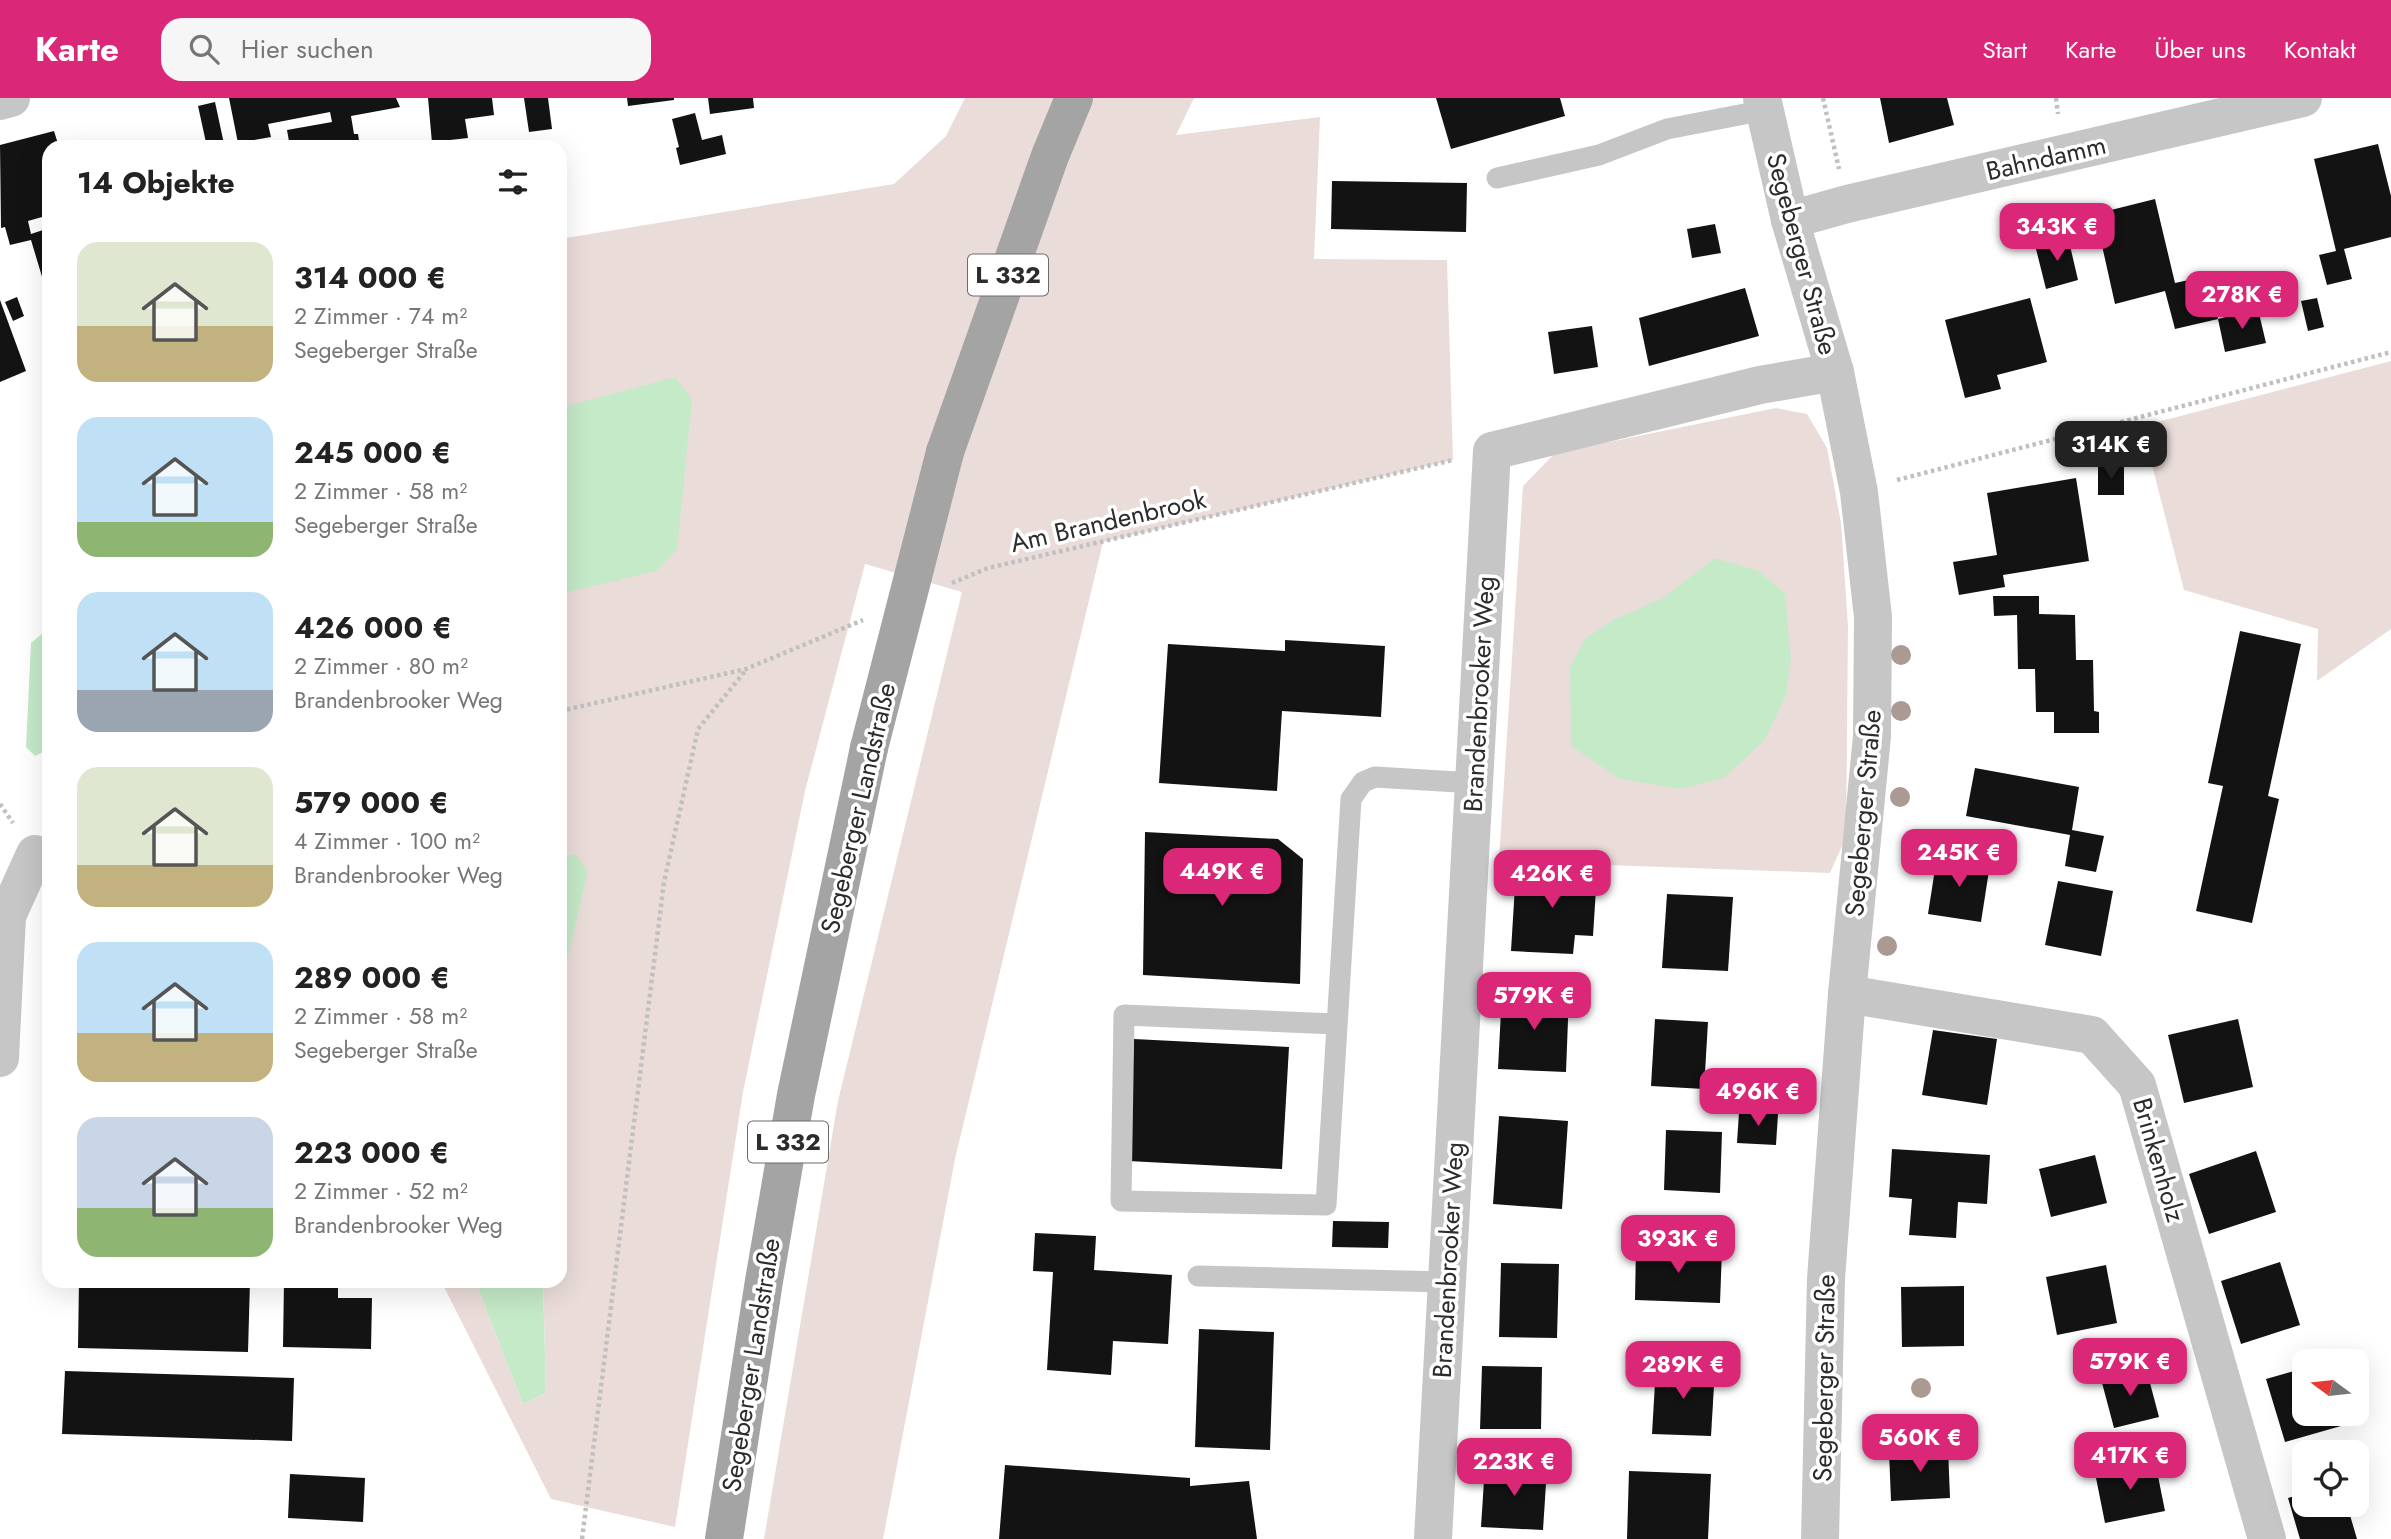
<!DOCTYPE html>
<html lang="de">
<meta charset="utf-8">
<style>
:root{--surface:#fff;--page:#f6f6f6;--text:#222;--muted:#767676;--accent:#db2777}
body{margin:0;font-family:Jost,sans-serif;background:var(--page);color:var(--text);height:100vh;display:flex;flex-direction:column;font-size:26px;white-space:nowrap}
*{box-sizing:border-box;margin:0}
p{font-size:23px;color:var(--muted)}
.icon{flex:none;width:38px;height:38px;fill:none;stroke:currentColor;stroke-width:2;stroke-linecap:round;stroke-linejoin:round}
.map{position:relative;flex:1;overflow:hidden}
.drawer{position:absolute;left:42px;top:42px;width:525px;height:1148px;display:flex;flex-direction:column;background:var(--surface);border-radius:21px;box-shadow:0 7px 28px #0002}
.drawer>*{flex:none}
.needle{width:46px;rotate:285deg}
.buttons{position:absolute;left:2292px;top:1251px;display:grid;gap:14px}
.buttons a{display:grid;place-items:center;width:77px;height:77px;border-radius:14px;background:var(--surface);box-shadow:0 7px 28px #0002;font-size:35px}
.price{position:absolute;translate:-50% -60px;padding:0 16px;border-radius:14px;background:var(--accent);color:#fff;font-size:23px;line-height:46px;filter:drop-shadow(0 2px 4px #0008)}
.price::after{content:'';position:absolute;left:50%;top:42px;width:21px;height:16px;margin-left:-10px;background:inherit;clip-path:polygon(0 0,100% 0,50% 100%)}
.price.on{background:#222;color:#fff}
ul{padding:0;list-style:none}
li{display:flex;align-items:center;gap:21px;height:175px;padding:0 35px}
li span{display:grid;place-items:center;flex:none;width:196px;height:140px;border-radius:21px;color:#555}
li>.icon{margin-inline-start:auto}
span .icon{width:84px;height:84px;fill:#fffc;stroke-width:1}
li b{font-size:30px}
h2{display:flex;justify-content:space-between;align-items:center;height:84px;padding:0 35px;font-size:30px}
header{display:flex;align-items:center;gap:42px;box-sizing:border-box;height:98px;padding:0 35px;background:var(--accent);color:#fff}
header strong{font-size:33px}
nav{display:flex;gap:38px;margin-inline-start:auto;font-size:24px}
.search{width:490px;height:63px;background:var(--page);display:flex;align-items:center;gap:18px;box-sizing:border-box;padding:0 24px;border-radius:21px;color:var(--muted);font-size:26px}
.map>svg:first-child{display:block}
</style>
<header>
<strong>Karte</strong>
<div class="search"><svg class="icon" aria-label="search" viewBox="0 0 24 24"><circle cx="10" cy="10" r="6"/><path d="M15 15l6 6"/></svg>Hier suchen</div>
<nav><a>Start</a><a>Karte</a><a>Über uns</a><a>Kontakt</a></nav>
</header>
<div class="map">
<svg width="2391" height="1441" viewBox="0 0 2391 1441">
<rect width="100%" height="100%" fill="#fff"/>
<g fill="#eadcd9">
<polygon points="965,0 1194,0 1176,37 1320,19 1314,161 1447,162 1453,362 1103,444 955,1061 883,1441 764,1441 838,1003 962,494 865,466 805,693 743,994 675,1429 551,1401 441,1183 475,1183 523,1306 546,1295 543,1183 560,1183 560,893 575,756 560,759 560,141 894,86 946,38"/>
<polygon points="2391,263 2391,531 2317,583 2318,531 2184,492 2142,328"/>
<polygon points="1776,310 1807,316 1827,350 1841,425 1848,529 1846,739 1830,775 1499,763 1523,388 1555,355"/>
</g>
<g fill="#c5eac8">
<polygon points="675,279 692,301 677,452 656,473 560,496 560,310"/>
<polygon points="1715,460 1759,473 1785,496 1791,560 1786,597 1765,642 1724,680 1680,691 1620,681 1571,648 1570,569 1585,541 1615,521 1661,501"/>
<polygon points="49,530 49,651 35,658 26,649 31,545"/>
<polygon points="575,756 588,773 560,893 560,759"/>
<polygon points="475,1183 543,1183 546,1295 523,1306"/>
</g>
<g fill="#131313">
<polygon points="229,0 396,0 400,9 351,18 354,36 358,36 360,49 290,49 287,32 332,24 330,14 268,26 271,39 238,45"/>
<polygon points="428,0 492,0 494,17 465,21 468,40 450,42 451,49 419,49 432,45"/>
<polygon points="524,0 548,0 552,31 529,34"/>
<polygon points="627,0 674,0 674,2 628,8"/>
<polygon points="708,0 753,0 754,10 710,16"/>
<polygon points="1436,0 1560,0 1565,18 1451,51"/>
<polygon points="1880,0 1947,0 1954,27 1889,45"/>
<polygon points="215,4 224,46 207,49 198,8"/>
<polygon points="695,15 702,42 722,37 726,56 680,67 676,50 679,49 672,21"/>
<polygon points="54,33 59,49 49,49 49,117 28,123 31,136 49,130 49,180 43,182 31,142 10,147 5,129 1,130 0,47"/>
<polygon points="2378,46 2391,98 2391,139 2344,151 2352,181 2327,187 2319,157 2336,153 2314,61"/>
<polygon points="1332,83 1467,85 1466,134 1331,131"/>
<polygon points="2155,101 2175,185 2207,178 2218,221 2175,231 2165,193 2115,206 2095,116"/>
<polygon points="1715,126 1721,155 1692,160 1687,131"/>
<polygon points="2068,139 2078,182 2046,191 2035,147"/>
<polygon points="1745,190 1759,238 1649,268 1639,220"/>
<polygon points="17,199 24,218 13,223 5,204"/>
<polygon points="2030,200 2047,264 1997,277 2001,291 1965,300 1945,222"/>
<polygon points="2317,200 2324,229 2308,233 2301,203"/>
<polygon points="0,202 26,273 0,284"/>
<polygon points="2258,211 2266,245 2225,254 2218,221"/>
<polygon points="1592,228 1598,269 1554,276 1548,234"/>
<rect x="2098" y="369" width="26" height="28"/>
<polygon points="2076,380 2089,463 2003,477 2005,489 1959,497 1953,464 1997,457 1987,395"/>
<polygon points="1993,498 2039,498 2039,516 2075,517 2076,562 2093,562 2094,613 2099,614 2099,635 2054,635 2054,614 2036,614 2035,571 2018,571 2017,517 1994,518"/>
<polygon points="2240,533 2301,546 2268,698 2279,701 2252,825 2196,813 2223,688 2208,685"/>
<polygon points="1285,542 1385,548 1381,619 1282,613 1277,693 1159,685 1168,546 1285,553"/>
<polygon points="1975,670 2079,689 2072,732 2104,738 2096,774 2065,768 2070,737 1966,718"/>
<polygon points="1145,734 1278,741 1303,761 1300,886 1143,877"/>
<polygon points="1937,758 1990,766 1981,824 1928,816"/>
<polygon points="1516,771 1597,775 1593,838 1575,837 1573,856 1511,853"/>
<polygon points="2058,783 2113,793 2101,858 2045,847"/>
<polygon points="1667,796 1733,799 1728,873 1662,870"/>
<polygon points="1502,893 1569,896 1566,974 1498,971"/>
<polygon points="1655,921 1708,924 1704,991 1651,988"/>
<polygon points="2238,921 2253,989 2184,1005 2168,937"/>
<polygon points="1933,932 1997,941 1987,1007 1922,997"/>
<polygon points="1134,941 1289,949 1282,1071 1128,1063"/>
<polygon points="1739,1014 1778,1016 1776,1047 1737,1045"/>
<polygon points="1499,1018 1568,1023 1562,1111 1493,1106"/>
<polygon points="1666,1032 1722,1034 1720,1095 1664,1092"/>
<polygon points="1892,1051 1990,1057 1987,1106 1958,1104 1956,1140 1909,1137 1912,1101 1889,1099"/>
<polygon points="2256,1053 2276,1114 2209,1136 2189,1076"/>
<polygon points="2095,1057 2107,1105 2051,1119 2039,1071"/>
<polygon points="1333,1123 1389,1124 1388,1150 1332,1149"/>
<polygon points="1035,1135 1096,1138 1094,1172 1172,1177 1168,1246 1113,1243 1111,1277 1047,1272 1053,1174 1033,1173"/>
<polygon points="1636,1148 1722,1152 1720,1205 1635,1202"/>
<polygon points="2280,1164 2300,1227 2241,1246 2221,1183"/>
<polygon points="1501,1165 1559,1166 1557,1240 1499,1239"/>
<polygon points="2106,1167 2117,1225 2057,1237 2046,1179"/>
<polygon points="79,1183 250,1183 248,1254 78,1250"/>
<polygon points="284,1183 338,1183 338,1200 372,1200 371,1251 283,1249"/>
<polygon points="1964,1188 1964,1248 1902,1249 1901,1189"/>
<polygon points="1199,1231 1274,1234 1270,1352 1195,1349"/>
<polygon points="1482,1268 1542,1269 1541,1331 1480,1331"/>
<polygon points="1656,1268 1715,1271 1711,1338 1652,1336"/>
<polygon points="2146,1270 2159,1319 2114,1330 2101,1281"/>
<polygon points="2305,1270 2305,1316 2338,1316 2341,1328 2285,1344 2266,1281"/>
<polygon points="65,1273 294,1280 292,1343 62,1336"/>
<polygon points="1948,1350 1950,1400 1891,1403 1889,1353"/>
<polygon points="2155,1363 2165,1413 2105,1425 2095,1375"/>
<polygon points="1005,1367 1190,1380 1190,1388 1249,1383 1257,1441 999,1441"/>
<polygon points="1485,1367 1547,1370 1543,1432 1481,1429"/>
<polygon points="1629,1373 1711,1376 1708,1441 1627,1441"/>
<polygon points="290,1376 365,1380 363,1424 288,1420"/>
<polygon points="2305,1395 2305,1407 2347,1407 2357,1441 2300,1441 2288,1400"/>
</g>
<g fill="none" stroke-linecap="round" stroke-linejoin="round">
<g stroke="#c0c0c0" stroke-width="4.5" stroke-dasharray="3.5 3.5" stroke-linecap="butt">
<polyline points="1823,0 1839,71"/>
<polyline points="2056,0 2058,16"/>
<polyline points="1897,382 2391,254"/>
<polyline points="952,485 988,470 1453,362"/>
<polyline points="560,613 746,571 863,522"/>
<polyline points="0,706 13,725"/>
<polyline points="582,1441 664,784 698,631 746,572"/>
</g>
<g stroke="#c6c6c6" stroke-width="21">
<polyline points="1497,80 1599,57 1667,31 1765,12"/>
<polyline points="1336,926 1124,917 1121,1103 1326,1107 1351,701 1363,684 1375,679 1474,685"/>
<polyline points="1198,1178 1447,1184"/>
</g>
<g stroke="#c6c6c6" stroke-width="38">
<polyline points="1762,0 1790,122 1835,274 1859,394 1873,519 1872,638 1847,896 1826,1181 1820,1441"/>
<polyline points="0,3 11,0"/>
<polyline points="1790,122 1847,106 2303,0"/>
<polyline points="1847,896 2092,937 2137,987 2267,1441"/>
<polyline points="0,960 7,818 35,756"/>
<polyline points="1433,1441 1492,353 1760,287 1835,274"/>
</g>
<g stroke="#a4a4a4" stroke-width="38">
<polyline points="945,354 1050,58 1074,0"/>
<polyline points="724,1441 764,1183 796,997 869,650"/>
</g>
<polyline stroke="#a4a4a4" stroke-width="38" points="869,650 945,354"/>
</g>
<g fill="#ab9993">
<circle cx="1901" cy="557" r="10"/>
<circle cx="1901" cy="613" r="10"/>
<circle cx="1900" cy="699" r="10"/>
<circle cx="1887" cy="848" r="10"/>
<circle cx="1921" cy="1290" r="10"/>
</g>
<g text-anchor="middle" stroke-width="7" stroke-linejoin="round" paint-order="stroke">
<g fill="#fff" stroke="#6b6b6b" stroke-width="2">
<rect x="968" y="156.5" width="80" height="41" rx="5"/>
<rect x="748" y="1023.5" width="80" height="41" rx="5"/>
</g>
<g font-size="24" font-weight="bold" fill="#2c2c2c">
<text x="1008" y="185">L 332</text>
<text x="788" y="1052">L 332</text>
</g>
<g font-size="26" fill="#2c2c2c" stroke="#fff">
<text transform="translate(2046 60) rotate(-13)" y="9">Bahndamm</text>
<text transform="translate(1802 156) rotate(75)" y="9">Segeberger Straße</text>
<text transform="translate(1108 423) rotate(-13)" y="9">Am Brandenbrook</text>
<text transform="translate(1479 596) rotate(-87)" y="9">Brandenbrooker Weg</text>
<text transform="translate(858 710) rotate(-77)" y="9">Segeberger Landstraße</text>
<text transform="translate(1863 715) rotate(-85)" y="9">Segeberger Straße</text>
<text transform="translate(2159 1062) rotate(74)" y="9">Brinkenholz</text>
<text transform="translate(1448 1162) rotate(-87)" y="9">Brandenbrooker Weg</text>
<text transform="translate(751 1267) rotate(-81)" y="9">Segeberger Landstraße</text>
<text transform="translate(1824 1280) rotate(-89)" y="9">Segeberger Straße</text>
</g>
</g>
</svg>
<div class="buttons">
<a><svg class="needle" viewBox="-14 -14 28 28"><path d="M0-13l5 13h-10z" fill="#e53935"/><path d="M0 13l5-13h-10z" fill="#767676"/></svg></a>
<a><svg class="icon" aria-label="locate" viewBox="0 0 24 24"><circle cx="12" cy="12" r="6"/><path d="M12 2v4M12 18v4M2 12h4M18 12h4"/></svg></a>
</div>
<b class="price" style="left:2057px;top:165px">343K €</b>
<b class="price" style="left:2242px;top:233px">278K €</b>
<b class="price on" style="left:2111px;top:383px">314K €</b>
<b class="price" style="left:1959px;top:791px">245K €</b>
<b class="price" style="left:1222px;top:810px">449K €</b>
<b class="price" style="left:1552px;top:812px">426K €</b>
<b class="price" style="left:1534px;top:934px">579K €</b>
<b class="price" style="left:1758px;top:1030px">496K €</b>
<b class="price" style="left:1678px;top:1177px">393K €</b>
<b class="price" style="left:2130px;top:1300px">579K €</b>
<b class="price" style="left:1683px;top:1303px">289K €</b>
<b class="price" style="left:1920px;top:1376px">560K €</b>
<b class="price" style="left:2130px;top:1394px">417K €</b>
<b class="price" style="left:1514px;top:1400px">223K €</b>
<section class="drawer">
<h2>14 Objekte<svg class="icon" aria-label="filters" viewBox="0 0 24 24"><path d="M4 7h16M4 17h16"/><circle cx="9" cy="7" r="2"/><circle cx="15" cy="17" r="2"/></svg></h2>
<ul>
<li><span style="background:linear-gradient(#dfe7d0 60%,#c2b280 0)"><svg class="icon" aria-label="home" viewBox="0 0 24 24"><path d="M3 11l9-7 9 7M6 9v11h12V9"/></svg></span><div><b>314 000 €</b><p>2 Zimmer · 74 m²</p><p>Segeberger Straße</p></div></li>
<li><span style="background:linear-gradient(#bfe0f5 75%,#8fb573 0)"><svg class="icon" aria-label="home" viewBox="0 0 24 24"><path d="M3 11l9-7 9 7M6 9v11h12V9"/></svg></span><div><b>245 000 €</b><p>2 Zimmer · 58 m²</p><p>Segeberger Straße</p></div></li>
<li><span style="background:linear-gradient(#bfe0f5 70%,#9aa5b1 0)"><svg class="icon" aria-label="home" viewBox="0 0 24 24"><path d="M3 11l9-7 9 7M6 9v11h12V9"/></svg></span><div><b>426 000 €</b><p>2 Zimmer · 80 m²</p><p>Brandenbrooker Weg</p></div></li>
<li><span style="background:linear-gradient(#dfe7d0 70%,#c2b280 0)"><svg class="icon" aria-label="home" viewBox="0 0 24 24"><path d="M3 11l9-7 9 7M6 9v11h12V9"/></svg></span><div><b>579 000 €</b><p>4 Zimmer · 100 m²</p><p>Brandenbrooker Weg</p></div></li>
<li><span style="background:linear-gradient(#bfe0f5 65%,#c2b280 0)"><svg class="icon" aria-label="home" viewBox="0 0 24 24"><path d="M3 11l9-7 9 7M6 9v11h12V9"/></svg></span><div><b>289 000 €</b><p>2 Zimmer · 58 m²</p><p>Segeberger Straße</p></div></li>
<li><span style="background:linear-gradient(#c9d6e8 65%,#8fb573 0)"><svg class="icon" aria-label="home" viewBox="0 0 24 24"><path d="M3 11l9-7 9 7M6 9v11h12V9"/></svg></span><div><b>223 000 €</b><p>2 Zimmer · 52 m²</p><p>Brandenbrooker Weg</p></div></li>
</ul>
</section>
</div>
